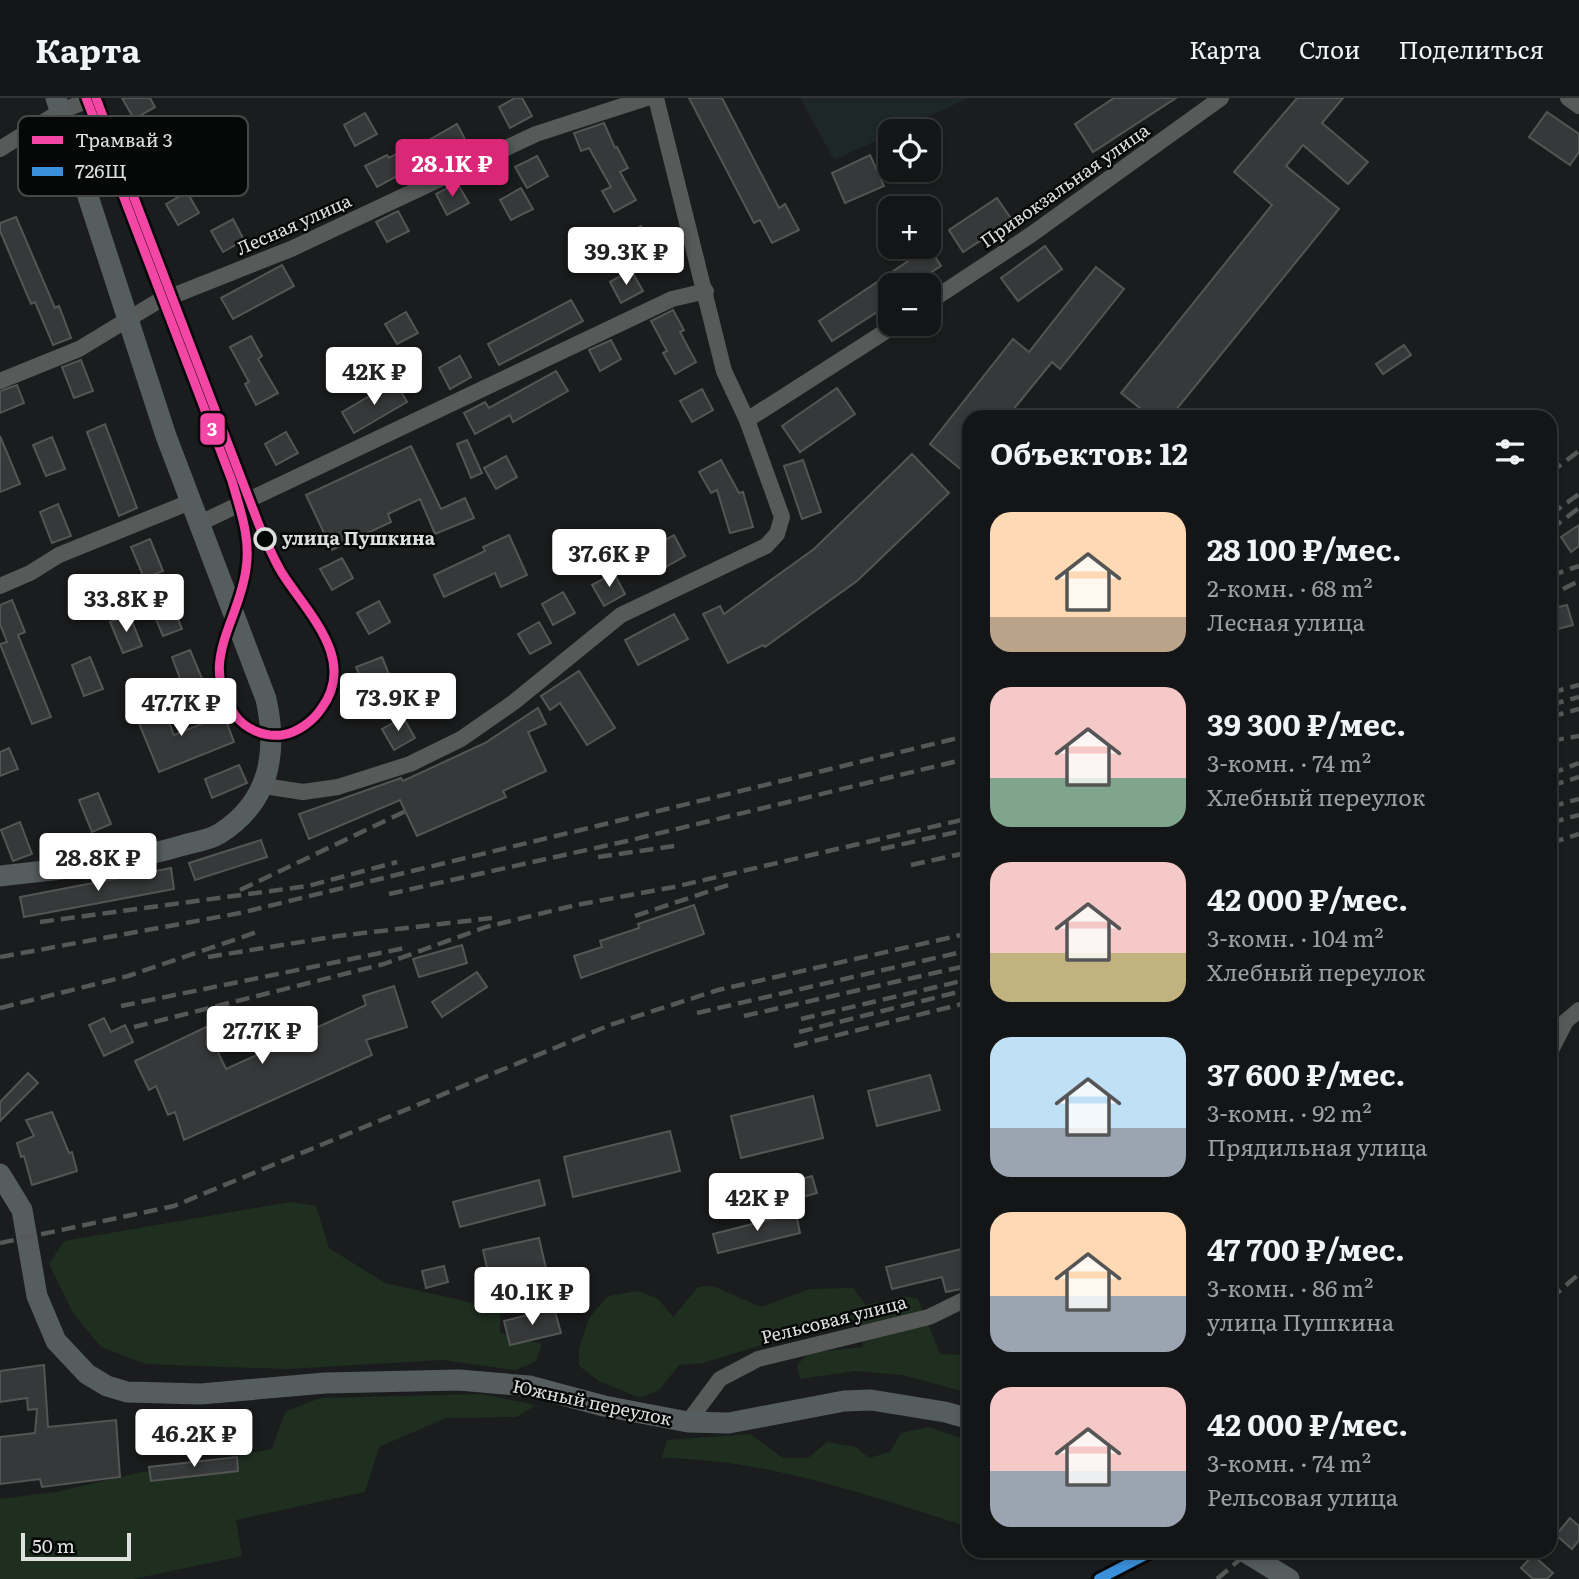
<!DOCTYPE html>
<html lang="ru">
<meta charset="utf-8">
<style>
:root{--surface:#141516;--page:#1d1e1f;--text:#f1f3f6;--muted:#9d9fa1;--line:#333435;--accent:#db2777}
body{margin:0;font-family:Literata,serif;background:var(--page);color:var(--text);height:100vh;display:flex;flex-direction:column;font-size:26px;white-space:nowrap}
*{box-sizing:border-box;margin:0}
p{font-size:23px;color:var(--muted)}
.icon{flex:none;width:38px;height:38px;fill:none;stroke:currentColor;stroke-width:2;stroke-linecap:round;stroke-linejoin:round}
.map{position:relative;flex:1;overflow:hidden}
.sheet{position:absolute;left:962px;top:312px;width:595px;height:1148px;display:flex;flex-direction:column;background:var(--surface);border-radius:21px;box-shadow:0 4px 10px #0003,0 0 0 2px var(--line)}
.sheet>*{flex:none}
.buttons{position:absolute;left:878px;top:21px;display:grid;gap:14px}
.buttons a{display:grid;place-items:center;width:63px;height:63px;border-radius:14px;background:var(--surface);box-shadow:0 4px 10px #0003,0 0 0 2px var(--line);font-size:35px}
.scale{position:absolute;left:21px;bottom:18px;width:110px;box-sizing:border-box;padding-left:7px;border:4px solid #dee0e0;border-top:0;font-size:19px;line-height:24px;white-space:nowrap;color:#dee0e0;-webkit-text-stroke:5px #060707;paint-order:stroke}
.price{position:absolute;translate:-50% -60px;padding:0 16px;border-radius:7px;background:#fff;color:#222;font-size:23px;line-height:46px;filter:drop-shadow(0 2px 4px #0008)}
.price::after{content:'';position:absolute;left:50%;top:42px;width:21px;height:16px;margin-left:-10px;background:inherit;clip-path:polygon(0 0,100% 0,50% 100%)}
.price.selected{background:var(--accent);color:#fff}
ul{padding:0;list-style:none}
li{display:flex;align-items:center;gap:21px;height:175px;padding:0 28px}
li span{display:grid;place-items:center;flex:none;width:196px;height:140px;border-radius:21px;color:#555}
li>.icon{margin-inline-start:auto}
span .icon{width:84px;height:84px;fill:#fffc;stroke-width:1}
li b{font-size:30px}
h2{display:flex;justify-content:space-between;align-items:center;height:84px;padding:0 28px;font-size:30px}
header{display:flex;align-items:center;gap:42px;box-sizing:border-box;height:98px;padding:0 35px;background:var(--surface);border-bottom:2px solid var(--line)}
header strong{font-size:33px}
nav{display:flex;gap:38px;margin-inline-start:auto;font-size:24px}
.map>svg:first-child{display:block}
</style>
<header>
<strong>Карта</strong>
<nav><a>Карта</a><a>Слои</a><a>Поделиться</a></nav>
</header>
<div class="map">
<svg width="1579" height="1481" viewBox="0 0 1579 1481">
<rect width="100%" height="100%" fill="#1b1c1d"/>
<polygon fill="#1e2727" points="800,0 969,0 897,33 891,33 891,36 834,62"/>
<g fill="#1e2f20">
<polygon points="290,1104 316,1108 329,1150 385,1185 500,1211 500,1235 542,1246 536,1263 516,1272 442,1262 286,1271 146,1266 101,1249 73,1215 49,1166 64,1143"/>
<polygon points="713,1188 761,1209 810,1191 853,1190 866,1207 905,1198 918,1201 940,1256 969,1257 969,1295 903,1277 855,1273 800,1281 797,1267 809,1255 863,1249 862,1229 847,1221 703,1265 679,1267 659,1292 640,1300 599,1283 579,1268 579,1250 589,1220 608,1198 638,1193 658,1201 673,1219 698,1189"/>
<polygon points="481,1296 536,1307 517,1319 446,1320 379,1349 365,1394 236,1422 242,1458 134,1481 0,1481 0,1401 56,1394 138,1375 272,1351 285,1314 320,1300"/>
<path d="M929,1329L969,1343V1429C869,1398 768,1361 662,1360L667,1342L750,1336L783,1360H808L827,1344L856,1349L869,1360L890,1354L901,1335Z"/>
</g>
<g fill="#373839" stroke="#545555" stroke-width="2">
<polygon points="122,0 150,0 155,9 134,21"/>
<polygon points="515,0 522,0 532,18 510,30 499,9"/>
<polygon points="689,0 722,0 779,110 785,106 799,132 772,145 760,122 754,125"/>
<polygon points="1114,0 1176,0 1093,54 1075,26"/>
<polygon points="1297,0 1343,0 1322,25 1368,64 1348,86 1303,47 1286,68 1339,111 1171,318 1150,318 1121,295 1272,107 1234,74"/>
<polygon points="1547,14 1579,36 1579,54 1570,67 1529,39"/>
<polygon points="365,15 377,36 355,48 344,27"/>
<polygon points="604,25 615,50 617,49 628,70 620,74 636,102 614,114 602,93 611,89 589,50 581,53 574,35"/>
<polygon points="457,26 468,47 410,75 408,72 377,89 365,68 387,57 389,60 420,43 422,46"/>
<polygon points="870,57 884,88 845,105 832,75"/>
<polygon points="537,58 548,78 527,90 515,69"/>
<polygon points="457,85 469,105 447,117 436,96"/>
<polygon points="521,90 533,111 511,122 500,102"/>
<polygon points="187,94 199,115 178,127 166,106"/>
<polygon points="997,100 1012,122 963,154 949,132"/>
<polygon points="398,113 409,133 387,144 376,124"/>
<polygon points="16,119 55,210 59,208 71,240 53,247 35,204 31,206 0,133 0,125"/>
<polygon points="233,121 244,142 223,154 211,133"/>
<polygon points="641,128 652,148 631,160 620,139"/>
<polygon points="1045,148 1062,171 1018,203 1001,180"/>
<polygon points="929,149 941,168 911,187 891,187 891,205 832,243 819,223"/>
<polygon points="282,167 294,188 233,221 221,200"/>
<polygon points="1096,169 1124,191 1060,271 1052,264 1008,318 970,318 970,368 964,374 930,346 1013,241 1029,254"/>
<polygon points="631,172 643,193 621,205 610,184"/>
<polygon points="571,202 583,223 499,267 488,246"/>
<polygon points="673,212 684,232 680,234 696,264 675,276 663,255 667,253 651,223"/>
<polygon points="406,214 418,235 397,246 385,226"/>
<polygon points="251,238 262,258 258,261 278,295 256,307 245,286 249,284 230,249"/>
<polygon points="611,242 621,261 600,273 589,252"/>
<polygon points="1404,247 1411,257 1383,276 1376,266"/>
<polygon points="460,258 471,279 450,291 439,270"/>
<polygon points="81,262 93,293 74,300 62,269"/>
<polygon points="556,273 568,293 513,324 510,317 475,336 464,315 485,304 489,310"/>
<polygon points="395,283 407,304 354,335 342,314"/>
<polygon points="17,287 24,305 0,315 0,293"/>
<polygon points="837,290 855,316 800,354 782,328"/>
<polygon points="702,291 713,312 692,324 680,303"/>
<polygon points="105,326 137,410 119,418 87,334"/>
<polygon points="286,334 298,355 276,367 265,346"/>
<polygon points="0,338 20,386 0,394"/>
<polygon points="52,339 65,371 46,378 33,347"/>
<polygon points="467,342 482,375 471,380 457,346"/>
<polygon points="411,348 441,411 465,400 474,420 435,436 420,401 388,416 391,424 332,452 306,397"/>
<polygon points="912,356 949,395 857,483 765,549 763,547 728,565 703,516 720,508 724,516 814,451"/>
<polygon points="506,358 517,379 496,391 484,370"/>
<polygon points="721,362 739,395 743,394 753,429 730,435 717,392 711,395 699,374"/>
<polygon points="803,362 821,414 802,421 784,368"/>
<polygon points="58,406 71,438 52,445 40,414"/>
<polygon points="1579,427 1579,448 1571,454 1561,439"/>
<polygon points="509,437 527,477 501,489 495,475 444,499 434,477 485,453 483,449"/>
<polygon points="674,437 685,458 664,470 652,449"/>
<polygon points="150,441 163,473 144,480 131,449"/>
<polygon points="342,460 353,480 332,492 320,471"/>
<polygon points="614,475 625,496 604,508 592,487"/>
<polygon points="563,494 575,515 553,527 542,506"/>
<polygon points="169,499 182,531 163,538 150,507"/>
<polygon points="12,502 25,534 18,537 51,619 32,626 0,546 7,544 0,526 0,507"/>
<polygon points="379,503 390,524 369,536 357,515"/>
<polygon points="1567,507 1573,527 1550,533 1550,511"/>
<polygon points="129,516 142,548 123,555 110,524"/>
<polygon points="674,516 688,541 638,567 625,542"/>
<polygon points="539,524 551,545 530,556 518,536"/>
<polygon points="190,552 203,583 184,591 172,559"/>
<polygon points="90,559 103,591 84,598 72,567"/>
<polygon points="382,559 399,601 374,611 356,569"/>
<polygon points="579,573 615,630 587,647 560,605 550,612 541,598"/>
<polygon points="162,607 174,637 224,617 234,644 159,674 136,618"/>
<polygon points="538,610 546,626 528,634 546,673 503,693 506,699 417,738 400,702 309,741 299,716 401,680 403,683 485,645"/>
<polygon points="403,619 415,640 394,652 382,631"/>
<polygon points="9,650 18,671 0,678 0,654"/>
<polygon points="239,667 247,685 212,700 205,681"/>
<polygon points="98,695 111,726 92,734 79,702"/>
<polygon points="20,724 32,756 13,763 1,732"/>
<polygon points="261,742 267,759 195,782 189,765"/>
<polygon points="171,770 174,791 24,819 20,799"/>
<polygon points="694,807 704,836 581,880 574,858 602,849 600,843 639,830 638,826"/>
<polygon points="462,847 467,865 419,879 413,861"/>
<polygon points="477,874 487,889 442,919 432,904"/>
<polygon points="394,888 407,929 366,942 372,957 184,1042 175,1014 168,1017 156,988 149,992 135,963 206,929 226,971 366,907 363,898"/>
<polygon points="104,920 111,934 125,927 133,944 104,958 89,927"/>
<polygon points="28,975 38,985 0,1023 0,1004"/>
<polygon points="930,977 940,1012 877,1028 868,993"/>
<polygon points="813,998 823,1040 741,1060 731,1018"/>
<polygon points="52,1014 69,1055 72,1054 77,1073 32,1087 24,1058 21,1059 17,1045 34,1038 26,1022"/>
<polygon points="670,1033 680,1073 573,1099 564,1059"/>
<polygon points="812,1078 817,1095 788,1103 784,1086"/>
<polygon points="539,1082 545,1107 460,1129 453,1104"/>
<polygon points="796,1115 800,1135 718,1155 713,1136"/>
<polygon points="539,1140 548,1179 492,1192 483,1152"/>
<polygon points="970,1149 970,1171 962,1173 966,1190 946,1194 942,1179 892,1191 886,1169"/>
<polygon points="444,1168 448,1184 426,1190 422,1173"/>
<polygon points="554,1210 561,1235 510,1247 504,1223"/>
<polygon points="44,1267 48,1329 116,1322 120,1379 42,1389 40,1381 0,1386 0,1339 35,1335 37,1311 28,1312 27,1300 0,1304 0,1273"/>
<polygon points="237,1359 238,1373 151,1383 149,1369"/>
<polygon points="1570,1420 1579,1428 1579,1442 1572,1451 1556,1437"/>
<polygon points="1533,1457 1553,1475 1547,1481 1533,1481 1521,1470"/>
</g>
<g fill="none" stroke-linecap="round" stroke-linejoin="round">
<g stroke="#585a5a" stroke-width="16">
<polyline points="1568,0 1579,8"/>
<polyline points="0,51 61,13 94,0"/>
<polyline points="929,204 1032,136 1221,0"/>
<polyline points="0,283 79,251 155,205 291,151 536,36 647,0"/>
<polyline points="747,322 897,226"/>
<polyline points="198,426 672,201 706,193"/>
<polyline points="0,488 30,475 59,457 190,404"/>
<polyline points="264,688 303,694 338,689 410,666 461,641 514,604 621,517 766,448 777,436 782,419 747,322 724,273 656,0"/>
<polyline points="1550,954 1566,923 1579,912"/>
<polyline points="688,1324 720,1281 758,1261 929,1219 970,1199"/>
</g>
<g stroke="#565d5e" stroke-width="21">
<path d="M0,778C62,771 124,765 184,747C195,744 209,742 219,736C270,704 278,655 266,601L166,338L56,0"/>
<polyline points="0,1076 22,1112 37,1198 56,1243 87,1276 107,1288 127,1294 201,1296 325,1285 459,1282 529,1288 604,1308 688,1324 729,1325 844,1303 871,1302 945,1314 970,1321"/>
<polyline points="1242,1452 1289,1481"/>
</g>
<g stroke="#565757" stroke-width="4.5" stroke-dasharray="14 7" stroke-linecap="butt">
<polyline points="1550,375 1579,353"/>
<polyline points="1550,417 1579,396"/>
<polyline points="1550,432 1579,410"/>
<polyline points="1550,478 1579,468"/>
<polyline points="1563,491 1579,483"/>
<polyline points="1550,595 1579,587"/>
<polyline points="1550,607 1579,599"/>
<polyline points="1550,619 1579,611"/>
<polyline points="1550,643 1579,638"/>
<polyline points="1550,676 1579,665"/>
<polyline points="1550,688 1579,679"/>
<polyline points="1550,709 1579,701"/>
<polyline points="1550,725 1579,717"/>
<polyline points="1550,745 1579,736"/>
<polyline points="881,751 970,731"/>
<polyline points="598,759 681,747"/>
<polyline points="911,767 970,754"/>
<polyline points="240,792 406,713"/>
<polyline points="389,796 627,743 970,660"/>
<polyline points="635,818 731,786"/>
<polyline points="40,824 308,788 397,764"/>
<polyline points="0,859 240,815 970,637"/>
<polyline points="208,859 338,838 492,820"/>
<polyline points="121,908 405,850"/>
<polyline points="0,910 128,878 260,833"/>
<polyline points="697,915 970,852"/>
<polyline points="744,918 970,867"/>
<polyline points="801,921 970,881"/>
<polyline points="134,929 384,866 486,829 576,807 674,789 970,720"/>
<polyline points="799,934 970,891"/>
<polyline points="794,948 970,904"/>
<polyline points="0,1145 174,1108 610,927 718,892 970,835"/>
<polyline points="1550,1201 1579,1176"/>
<polyline points="1217,1481 1251,1452"/>
</g>
<g stroke="#060707" stroke-width="16">
<polyline id="rail-1" points="1099,1481 1155,1452"/>
</g>
<use href="#rail-1" stroke="#3a90db" stroke-width="10"/>
<g stroke="#060707" stroke-width="14">
<path id="tram-1" d="M86,0L232,383C240,412 251,440 246,471C239,525 197,564 235,617C246,632 265,639 282,637C297,635 313,623 321,611C358,562 308,516 282,475C273,460 266,443 259,427L96,0"/>
</g>
<use href="#tram-1" stroke="#f346a5" stroke-width="9"/>
</g>
<circle fill="#060707" stroke="#dee0e0" stroke-width="3.5" cx="265" cy="441" r="10"/>
<g text-anchor="middle" stroke-width="5" stroke-linejoin="round" paint-order="stroke">
<g font-size="18" fill="#dee0e0" stroke="#060707">
<text transform="translate(1065 88) rotate(-35)" y="6">Привокзальная улица</text>
<text transform="translate(294 127) rotate(-24)" y="6">Лесная улица</text>
<text transform="translate(834 1222) rotate(-14)" y="6">Рельсовая улица</text>
<text transform="translate(592 1305) rotate(12)" y="6">Южный переулок</text>
</g>
<g font-size="18" font-weight="bold" fill="#dee0e0" stroke="#060707" text-anchor="start">
<text x="282" y="447">улица Пушкина</text>
</g>
</g>
<rect x="18" y="18" width="230" height="80" rx="10" fill="#060707" stroke="#474848" stroke-width="2"/>
<rect x="32" y="38" width="31" height="8" fill="#f346a5"/>
<rect x="32" y="69" width="31" height="9" fill="#3a90db"/>
<g font-size="19" fill="#dee0e0">
<text x="75" y="49">Трамвай 3</text>
<text x="75" y="80">726Щ</text>
</g>
<rect stroke="#060707" stroke-width="2.5" x="199" y="314" width="27" height="34" rx="7" fill="#f346a5"/>
<g font-size="19" text-anchor="middle" font-weight="bold" fill="#fff">
<text x="212" y="338">3</text>
</g>
</svg>
<div class="buttons">
<a><svg class="icon" aria-label="locate" viewBox="0 0 24 24"><circle cx="12" cy="12" r="6"/><path d="M12 2v4M12 18v4M2 12h4M18 12h4"/></svg></a>
<a>+</a>
<a>−</a>
</div>
<div class="scale">50 m</div>
<b class="price selected" style="left:452px;top:101px">28.1K ₽</b>
<b class="price" style="left:626px;top:189px">39.3K ₽</b>
<b class="price" style="left:374px;top:309px">42K ₽</b>
<b class="price" style="left:609px;top:491px">37.6K ₽</b>
<b class="price" style="left:126px;top:536px">33.8K ₽</b>
<b class="price" style="left:398px;top:635px">73.9K ₽</b>
<b class="price" style="left:181px;top:640px">47.7K ₽</b>
<b class="price" style="left:98px;top:795px">28.8K ₽</b>
<b class="price" style="left:262px;top:968px">27.7K ₽</b>
<b class="price" style="left:757px;top:1135px">42K ₽</b>
<b class="price" style="left:532px;top:1229px">40.1K ₽</b>
<b class="price" style="left:194px;top:1371px">46.2K ₽</b>
<section class="sheet">
<h2>Объектов: 12<svg class="icon" aria-label="filters" viewBox="0 0 24 24"><path d="M4 7h16M4 17h16"/><circle cx="9" cy="7" r="2"/><circle cx="15" cy="17" r="2"/></svg></h2>
<ul>
<li><span style="background:linear-gradient(#ffd9b3 75%,#b9a48a 0)"><svg class="icon" aria-label="home" viewBox="0 0 24 24"><path d="M3 11l9-7 9 7M6 9v11h12V9"/></svg></span><div><b>28 100 ₽/мес.</b><p>2-комн. · 68 m²</p><p>Лесная улица</p></div></li>
<li><span style="background:linear-gradient(#f6c9c9 65%,#7fa58c 0)"><svg class="icon" aria-label="home" viewBox="0 0 24 24"><path d="M3 11l9-7 9 7M6 9v11h12V9"/></svg></span><div><b>39 300 ₽/мес.</b><p>3-комн. · 74 m²</p><p>Хлебный переулок</p></div></li>
<li><span style="background:linear-gradient(#f6c9c9 65%,#c2b280 0)"><svg class="icon" aria-label="home" viewBox="0 0 24 24"><path d="M3 11l9-7 9 7M6 9v11h12V9"/></svg></span><div><b>42 000 ₽/мес.</b><p>3-комн. · 104 m²</p><p>Хлебный переулок</p></div></li>
<li><span style="background:linear-gradient(#bfe0f5 65%,#9aa5b1 0)"><svg class="icon" aria-label="home" viewBox="0 0 24 24"><path d="M3 11l9-7 9 7M6 9v11h12V9"/></svg></span><div><b>37 600 ₽/мес.</b><p>3-комн. · 92 m²</p><p>Прядильная улица</p></div></li>
<li><span style="background:linear-gradient(#ffd9b3 60%,#9aa5b1 0)"><svg class="icon" aria-label="home" viewBox="0 0 24 24"><path d="M3 11l9-7 9 7M6 9v11h12V9"/></svg></span><div><b>47 700 ₽/мес.</b><p>3-комн. · 86 m²</p><p>улица Пушкина</p></div></li>
<li><span style="background:linear-gradient(#f6c9c9 60%,#9aa5b1 0)"><svg class="icon" aria-label="home" viewBox="0 0 24 24"><path d="M3 11l9-7 9 7M6 9v11h12V9"/></svg></span><div><b>42 000 ₽/мес.</b><p>3-комн. · 74 m²</p><p>Рельсовая улица</p></div></li>
</ul>
</section>
</div>
